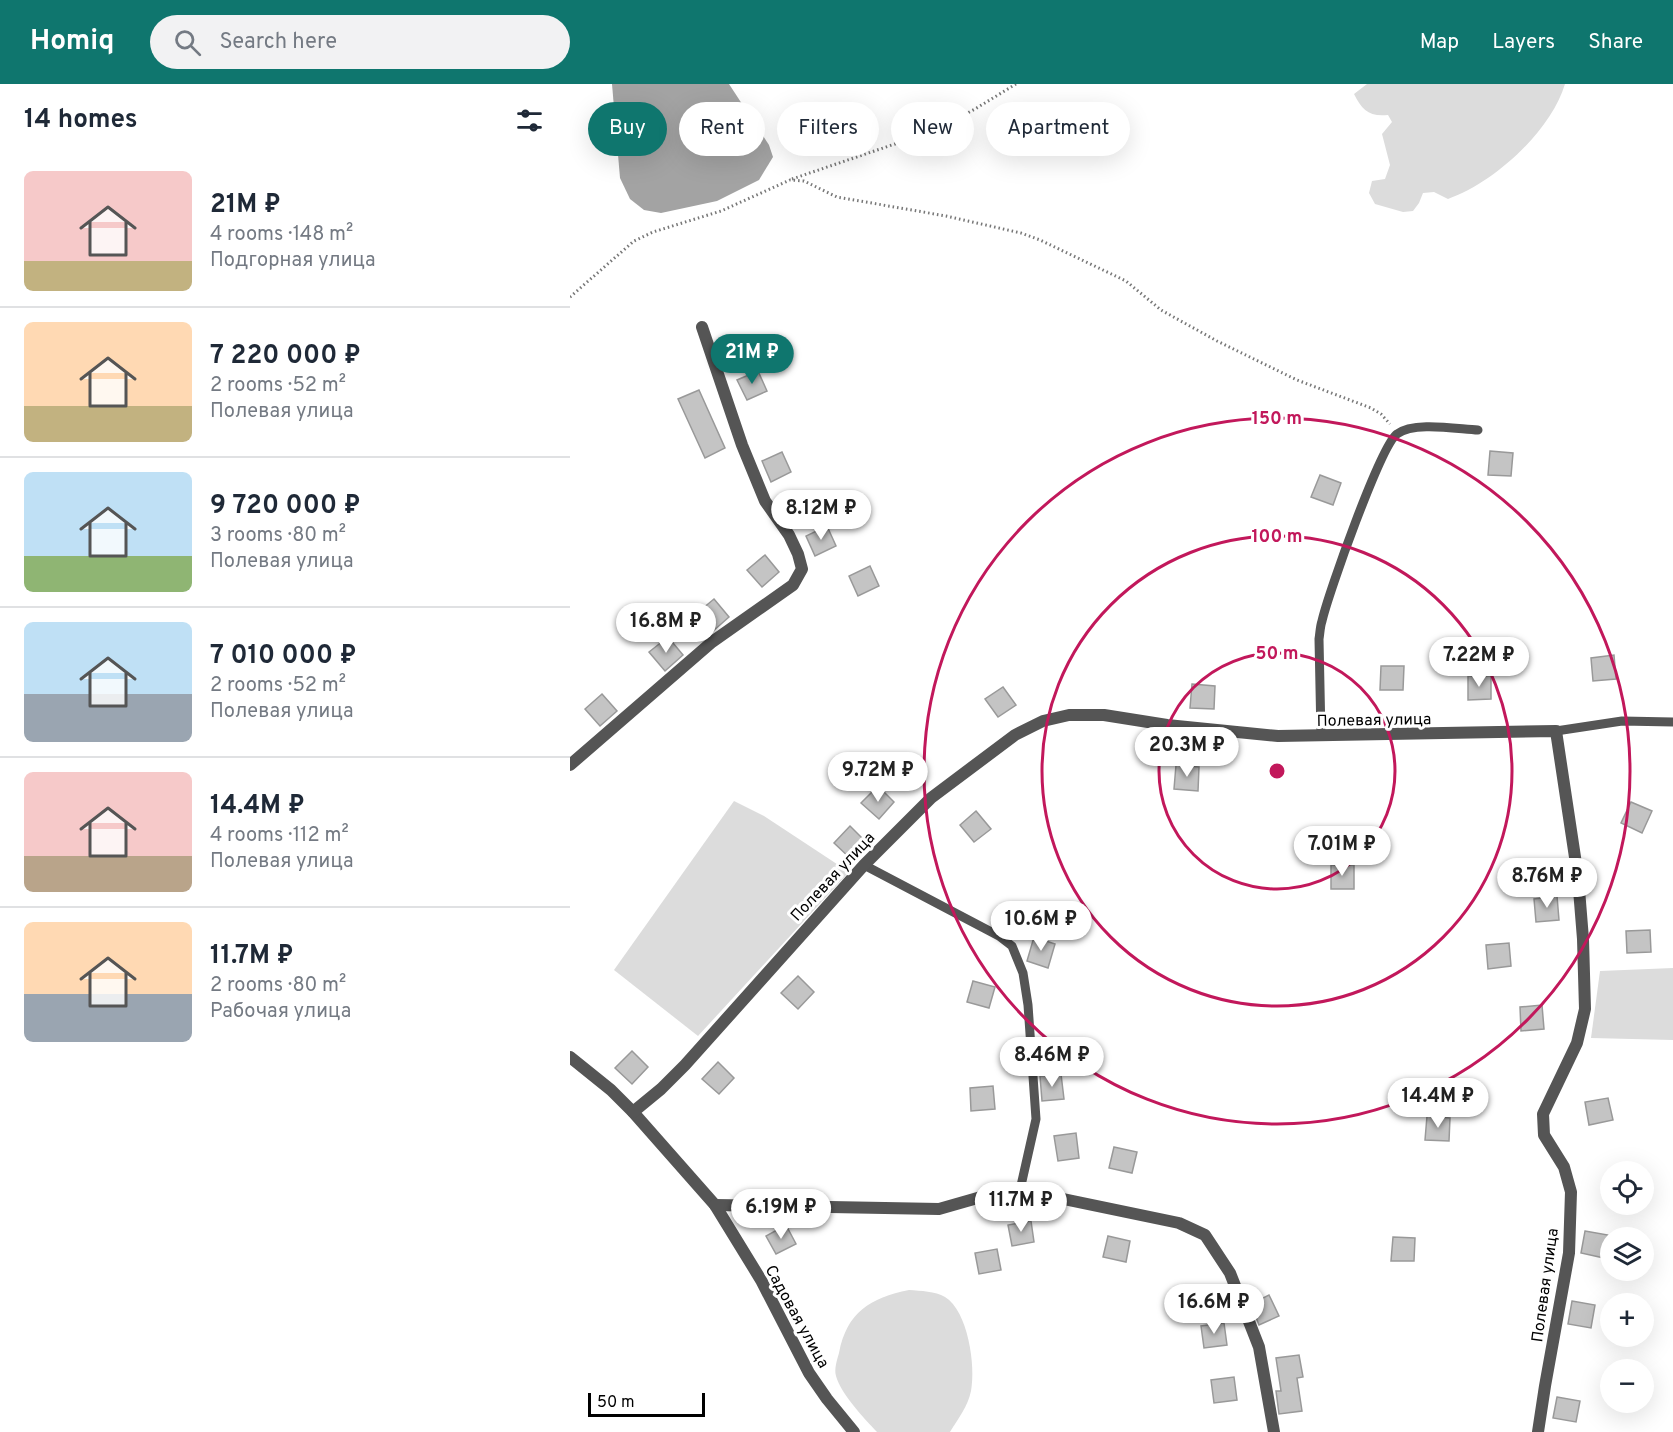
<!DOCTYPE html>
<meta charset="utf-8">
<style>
:root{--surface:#fff;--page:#f2f2f3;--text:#1f2937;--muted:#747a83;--line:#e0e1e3;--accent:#0f766e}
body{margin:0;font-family:Overpass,sans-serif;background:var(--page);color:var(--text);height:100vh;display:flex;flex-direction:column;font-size:22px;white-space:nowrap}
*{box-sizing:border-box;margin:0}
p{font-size:20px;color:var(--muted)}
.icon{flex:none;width:33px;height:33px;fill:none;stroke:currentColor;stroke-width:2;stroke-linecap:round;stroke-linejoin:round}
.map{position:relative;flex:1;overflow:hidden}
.sheet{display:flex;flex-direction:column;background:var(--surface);width:570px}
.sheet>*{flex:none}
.guide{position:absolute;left:18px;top:18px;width:570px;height:54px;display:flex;gap:12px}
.controls{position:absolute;left:1030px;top:1077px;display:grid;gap:12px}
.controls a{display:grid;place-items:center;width:54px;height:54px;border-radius:50%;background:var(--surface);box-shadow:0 6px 24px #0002;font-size:30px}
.scale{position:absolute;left:18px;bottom:15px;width:117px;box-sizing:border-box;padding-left:6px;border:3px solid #000;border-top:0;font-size:16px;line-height:21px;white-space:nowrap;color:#000;-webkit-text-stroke:4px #fff;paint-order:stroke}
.price{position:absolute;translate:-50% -51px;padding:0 14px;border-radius:21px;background:#fff;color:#222;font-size:20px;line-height:39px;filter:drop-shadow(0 2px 3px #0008)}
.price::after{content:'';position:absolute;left:50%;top:36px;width:18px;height:14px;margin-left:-9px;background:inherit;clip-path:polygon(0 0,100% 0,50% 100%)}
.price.selected{background:var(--accent);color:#fff}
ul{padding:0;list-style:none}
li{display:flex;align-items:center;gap:18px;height:150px;padding:0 24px}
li+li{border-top:2px solid var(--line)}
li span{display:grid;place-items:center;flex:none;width:168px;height:120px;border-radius:9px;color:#555}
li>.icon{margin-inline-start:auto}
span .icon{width:72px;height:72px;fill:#fffc;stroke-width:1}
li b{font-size:26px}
h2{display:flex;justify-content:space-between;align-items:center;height:72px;padding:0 24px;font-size:26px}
.pill{padding:0 21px;border-radius:27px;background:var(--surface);box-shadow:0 6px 24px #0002;font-size:21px;line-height:54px}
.pill.selected{background:var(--accent);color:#fff}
header{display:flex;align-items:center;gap:36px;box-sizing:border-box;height:84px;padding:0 30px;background:var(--accent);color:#fff}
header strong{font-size:28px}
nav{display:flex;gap:33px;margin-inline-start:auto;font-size:21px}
.search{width:420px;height:54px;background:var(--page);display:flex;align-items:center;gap:15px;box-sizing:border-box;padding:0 21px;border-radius:33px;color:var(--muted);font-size:22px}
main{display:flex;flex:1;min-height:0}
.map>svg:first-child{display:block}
</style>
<header>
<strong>Homiq</strong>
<div class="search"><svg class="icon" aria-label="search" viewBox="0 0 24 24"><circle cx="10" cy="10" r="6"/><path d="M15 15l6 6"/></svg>Search here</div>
<nav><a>Map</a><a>Layers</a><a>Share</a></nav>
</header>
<main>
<section class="sheet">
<h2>14 homes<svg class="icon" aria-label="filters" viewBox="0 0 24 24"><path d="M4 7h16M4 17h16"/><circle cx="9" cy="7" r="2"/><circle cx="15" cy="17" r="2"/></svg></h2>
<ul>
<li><span style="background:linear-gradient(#f6c9c9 75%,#c2b280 0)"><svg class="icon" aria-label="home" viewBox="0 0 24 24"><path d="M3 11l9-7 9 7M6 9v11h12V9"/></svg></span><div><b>21M ₽</b><p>4 rooms · 148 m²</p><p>Подгорная улица</p></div></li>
<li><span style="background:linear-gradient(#ffd9b3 70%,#c2b280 0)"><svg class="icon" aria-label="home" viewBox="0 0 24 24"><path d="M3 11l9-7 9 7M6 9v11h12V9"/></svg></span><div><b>7 220 000 ₽</b><p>2 rooms · 52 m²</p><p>Полевая улица</p></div></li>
<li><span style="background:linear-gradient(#bfe0f5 70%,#8fb573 0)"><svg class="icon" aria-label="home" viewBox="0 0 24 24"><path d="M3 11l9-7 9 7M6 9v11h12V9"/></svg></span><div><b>9 720 000 ₽</b><p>3 rooms · 80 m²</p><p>Полевая улица</p></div></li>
<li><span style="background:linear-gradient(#bfe0f5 60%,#9aa5b1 0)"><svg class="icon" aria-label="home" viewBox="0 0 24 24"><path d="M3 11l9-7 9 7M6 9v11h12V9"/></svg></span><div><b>7 010 000 ₽</b><p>2 rooms · 52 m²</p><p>Полевая улица</p></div></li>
<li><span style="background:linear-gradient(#f6c9c9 70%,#b9a48a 0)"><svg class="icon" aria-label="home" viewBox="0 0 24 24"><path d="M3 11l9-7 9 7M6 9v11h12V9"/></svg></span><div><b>14.4M ₽</b><p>4 rooms · 112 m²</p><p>Полевая улица</p></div></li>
<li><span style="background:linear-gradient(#ffd9b3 60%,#9aa5b1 0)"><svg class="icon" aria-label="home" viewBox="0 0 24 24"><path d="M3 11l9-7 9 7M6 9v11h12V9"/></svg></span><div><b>11.7M ₽</b><p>2 rooms · 80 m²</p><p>Рабочая улица</p></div></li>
</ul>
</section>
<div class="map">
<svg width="1103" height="1348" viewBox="0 0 1103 1348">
<rect width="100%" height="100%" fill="#fff"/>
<g fill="#dcdcdc">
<path d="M797,0H995C981,47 924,99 878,115L864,108L853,109L849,119L843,127L833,128L805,120L799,109L802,97L815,95L820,81L812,50L822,38L818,31C799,33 792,26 784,10Z"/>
<polygon points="164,717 194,732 279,788 128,952 44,886"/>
<polygon points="1103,884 1103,956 1021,954 1030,887"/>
<path d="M339,1206C351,1207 365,1207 375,1213C398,1227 406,1282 401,1307C398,1322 388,1335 380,1348H307C294,1334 271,1310 266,1292C264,1285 267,1276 269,1269C277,1228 300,1214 339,1206Z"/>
</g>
<polygon fill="#a3a3a3" points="42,0 159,0 199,61 203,73 189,96 147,117 91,129 74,126 60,115 50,94"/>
<g fill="#c4c4c4" stroke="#999" stroke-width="1.5">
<polygon points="188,287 197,307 177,316 167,296"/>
<polygon points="129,306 155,364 135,374 108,315"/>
<polygon points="920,367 943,369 941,392 918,391"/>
<polygon points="212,368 221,388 201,398 192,377"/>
<polygon points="750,391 771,399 763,421 741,413"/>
<polygon points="257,442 266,462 245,472 236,452"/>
<polygon points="195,471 209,488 192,503 177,486"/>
<polygon points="300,482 309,502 288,512 279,492"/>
<polygon points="144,515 159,533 142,548 126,530"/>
<polygon points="98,553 113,571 95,587 79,568"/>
<polygon points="1044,571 1046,595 1023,597 1021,574"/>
<polygon points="811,582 834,582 833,606 810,606"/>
<polygon points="898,592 921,592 921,615 898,616"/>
<polygon points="622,600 645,602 644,625 620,624"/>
<polygon points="433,603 446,621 428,633 415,615"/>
<polygon points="32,610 47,627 30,642 15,625"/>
<polygon points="606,681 629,683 628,707 604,705"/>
<polygon points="308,702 324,718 309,735 291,719"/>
<polygon points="1061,718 1082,727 1072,749 1051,739"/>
<polygon points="406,727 421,745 404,758 390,741"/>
<polygon points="280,742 296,758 281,775 264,759"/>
<rect x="761" y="781" width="23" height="24"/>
<polygon points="987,812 989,836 966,838 964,815"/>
<polygon points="1080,846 1081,868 1057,869 1056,847"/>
<polygon points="464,853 485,860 478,884 457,877"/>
<polygon points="939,859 941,882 918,885 916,861"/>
<polygon points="228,892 244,908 228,925 211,909"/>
<polygon points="403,897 425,903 419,924 397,918"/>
<polygon points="972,921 974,945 951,947 950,923"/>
<polygon points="62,967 78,983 62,1000 45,984"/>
<polygon points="148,978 164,994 149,1010 132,995"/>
<polygon points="491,990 494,1015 472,1017 470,992"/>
<polygon points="423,1002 425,1025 401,1027 400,1004"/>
<polygon points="1038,1014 1043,1036 1019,1041 1015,1018"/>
<polygon points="857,1032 880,1034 879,1057 855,1056"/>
<polygon points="506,1049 509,1074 488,1077 484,1052"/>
<polygon points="544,1063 567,1068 562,1089 539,1084"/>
<polygon points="461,1137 464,1158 442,1162 438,1141"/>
<polygon points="216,1141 226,1160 206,1170 196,1152"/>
<polygon points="1015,1147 1038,1151 1034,1174 1011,1169"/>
<polygon points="538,1152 560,1157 556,1178 533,1173"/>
<polygon points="823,1153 845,1154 844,1177 821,1177"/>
<polygon points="427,1165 431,1186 409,1190 405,1169"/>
<polygon points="699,1211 709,1232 689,1241 681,1220"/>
<polygon points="1002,1217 1025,1221 1021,1244 998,1240"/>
<polygon points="654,1239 657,1261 634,1264 631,1242"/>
<polygon points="729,1271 733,1293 727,1294 732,1327 709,1330 706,1307 711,1307 706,1274"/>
<polygon points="664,1293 667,1316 644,1319 641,1296"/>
<polygon points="987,1313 1010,1317 1006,1338 983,1334"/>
</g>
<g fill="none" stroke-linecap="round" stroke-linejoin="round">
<g stroke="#777" stroke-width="3" stroke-dasharray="1.5 3" stroke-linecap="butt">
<polyline points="222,95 366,46 405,25 446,0"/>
<polyline points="0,213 64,157 83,148 151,127 220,96 234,97 267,113 376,132 451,149 470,156 556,197 591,226 647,257 727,296 801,324 811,330 820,340"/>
</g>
<g stroke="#555" stroke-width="9">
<polyline points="986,647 1052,637 1103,638"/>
<path d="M751,652L749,555C750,549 750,543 752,537C758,510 811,361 827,350C844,337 887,345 908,346"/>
<polyline points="294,781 429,852 442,862 453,889 458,921 466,1035 450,1106"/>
</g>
<g stroke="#555" stroke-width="12">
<polyline points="0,681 142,558 223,501 232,485 228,470 219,451 195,417 172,361 132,243"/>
<polyline points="0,973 41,1006 63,1028 145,1121 191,1196 239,1289 257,1315 284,1348"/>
<polyline points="63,1028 91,1005 115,981 294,781 361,714 445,651 473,637 499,631 534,631 597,641 708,652 986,647 1008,793 1013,855 1015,925 1007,959 973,1030 974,1051 994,1083 1001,1108 999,1169 975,1302 968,1348"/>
<polyline points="145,1121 369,1125 425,1109 450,1106 609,1139 635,1151 660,1189 689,1263 704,1348"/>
</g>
</g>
<g fill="none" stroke="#c2185b" stroke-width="3">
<circle cx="707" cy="687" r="118"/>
<circle cx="707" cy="687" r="235"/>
<circle cx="707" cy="687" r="353"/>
</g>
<g text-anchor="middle" stroke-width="6" stroke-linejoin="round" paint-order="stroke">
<g font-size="16" fill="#000" stroke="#fff">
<text transform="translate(804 635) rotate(-1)" y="6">Полевая улица</text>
<text transform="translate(262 792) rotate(-47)" y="6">Полевая улица</text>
<text transform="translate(974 1201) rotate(-82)" y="6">Полевая улица</text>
<text transform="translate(228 1232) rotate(61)" y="6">Садовая улица</text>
</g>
</g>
<circle cx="707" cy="687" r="9" fill="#c2185b" stroke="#fff" stroke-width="3"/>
<g font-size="18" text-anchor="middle" font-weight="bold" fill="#c2185b" stroke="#fff" stroke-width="6" stroke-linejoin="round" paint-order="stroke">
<text x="707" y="340">150 m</text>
<text x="707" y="458">100 m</text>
<text x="707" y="575">50 m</text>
</g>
</svg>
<div class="controls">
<a><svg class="icon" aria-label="locate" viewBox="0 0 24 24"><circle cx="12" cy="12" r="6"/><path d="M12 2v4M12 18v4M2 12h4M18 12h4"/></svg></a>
<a><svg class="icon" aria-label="layers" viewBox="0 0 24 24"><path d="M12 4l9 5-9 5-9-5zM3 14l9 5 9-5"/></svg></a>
<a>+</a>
<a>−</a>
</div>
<div class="scale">50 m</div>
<b class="price selected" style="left:182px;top:301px">21M ₽</b>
<b class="price" style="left:251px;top:457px">8.12M ₽</b>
<b class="price" style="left:96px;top:570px">16.8M ₽</b>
<b class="price" style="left:909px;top:604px">7.22M ₽</b>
<b class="price" style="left:617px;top:694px">20.3M ₽</b>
<b class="price" style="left:308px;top:719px">9.72M ₽</b>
<b class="price" style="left:772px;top:793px">7.01M ₽</b>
<b class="price" style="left:977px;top:825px">8.76M ₽</b>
<b class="price" style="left:471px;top:868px">10.6M ₽</b>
<b class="price" style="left:482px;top:1004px">8.46M ₽</b>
<b class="price" style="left:868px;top:1045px">14.4M ₽</b>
<b class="price" style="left:451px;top:1149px">11.7M ₽</b>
<b class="price" style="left:211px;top:1156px">6.19M ₽</b>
<b class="price" style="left:644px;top:1251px">16.6M ₽</b>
<div class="guide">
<a class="pill selected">Buy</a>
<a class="pill">Rent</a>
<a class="pill">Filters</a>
<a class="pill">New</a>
<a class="pill">Apartment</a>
</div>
</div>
</main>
